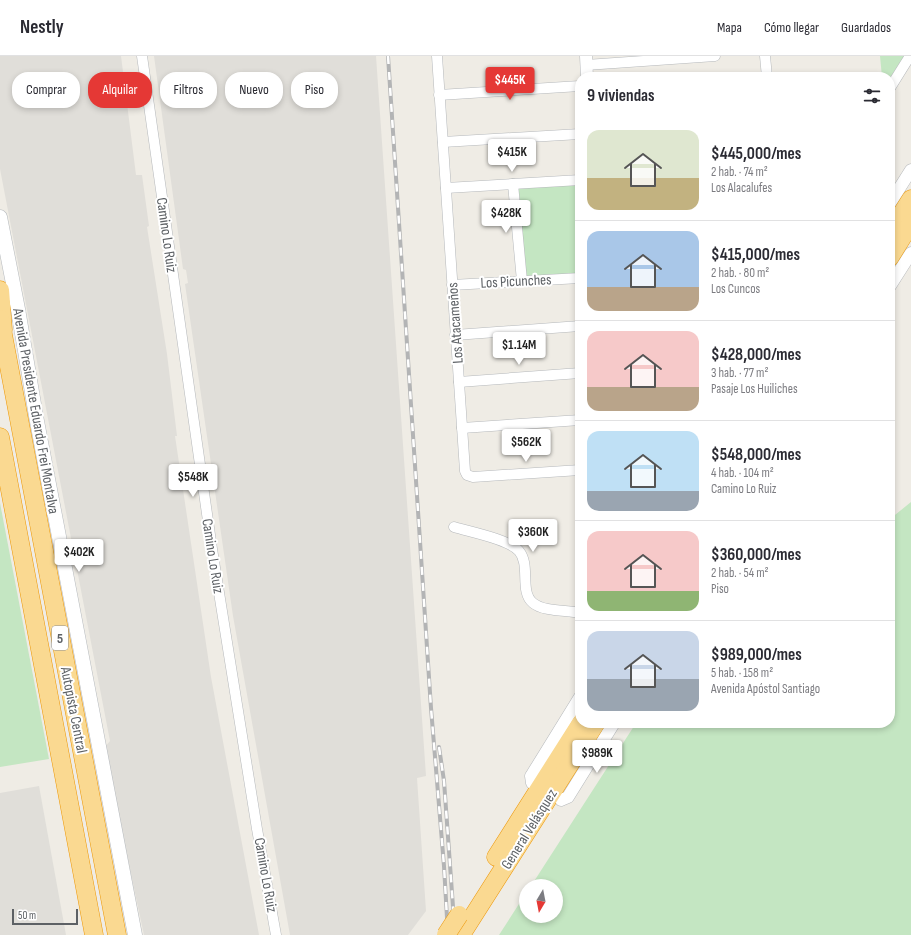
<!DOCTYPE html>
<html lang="es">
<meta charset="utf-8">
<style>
:root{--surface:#fff;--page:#f7f7f7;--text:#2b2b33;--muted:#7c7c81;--line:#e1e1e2;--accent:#e53835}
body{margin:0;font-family:"Sofia Sans Condensed",sans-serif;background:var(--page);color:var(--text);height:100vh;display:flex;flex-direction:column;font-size:15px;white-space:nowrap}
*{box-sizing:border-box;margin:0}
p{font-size:13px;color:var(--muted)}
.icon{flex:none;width:22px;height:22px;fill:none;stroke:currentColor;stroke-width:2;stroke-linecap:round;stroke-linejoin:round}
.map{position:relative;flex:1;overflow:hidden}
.panel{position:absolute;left:575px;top:16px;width:320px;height:656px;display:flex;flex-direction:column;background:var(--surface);border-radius:16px;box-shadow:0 2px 6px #0003}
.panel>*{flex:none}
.banner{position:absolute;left:12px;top:16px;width:380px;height:36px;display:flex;gap:8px}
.needle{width:26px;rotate:190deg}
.buttons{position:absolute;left:519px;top:823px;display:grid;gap:8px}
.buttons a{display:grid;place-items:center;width:44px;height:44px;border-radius:50%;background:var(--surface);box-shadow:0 2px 6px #0003;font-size:20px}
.scale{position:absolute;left:12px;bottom:10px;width:66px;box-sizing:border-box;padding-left:4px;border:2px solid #5d6165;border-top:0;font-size:11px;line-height:14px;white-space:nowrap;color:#5d6165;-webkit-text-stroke:3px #fff;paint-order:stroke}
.price{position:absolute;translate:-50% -34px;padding:0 9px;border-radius:4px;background:#fff;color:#222;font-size:13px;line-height:26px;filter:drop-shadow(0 1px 2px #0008)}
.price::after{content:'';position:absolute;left:50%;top:24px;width:12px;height:9px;margin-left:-6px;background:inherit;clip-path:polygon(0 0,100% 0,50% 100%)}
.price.current{background:var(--accent);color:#fff}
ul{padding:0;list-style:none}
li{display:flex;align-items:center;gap:12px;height:100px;padding:0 12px}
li+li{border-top:1px solid var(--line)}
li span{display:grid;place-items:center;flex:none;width:112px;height:80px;border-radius:12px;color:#555}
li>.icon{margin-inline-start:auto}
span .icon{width:48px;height:48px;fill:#fffc;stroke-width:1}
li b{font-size:17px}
h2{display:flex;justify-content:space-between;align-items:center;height:48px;padding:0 12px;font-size:17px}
.chip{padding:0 14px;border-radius:16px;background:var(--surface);box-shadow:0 2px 6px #0003;font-size:14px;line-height:36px}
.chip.current{background:var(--accent);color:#fff}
header{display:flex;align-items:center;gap:24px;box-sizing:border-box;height:56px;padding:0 20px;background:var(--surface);border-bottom:1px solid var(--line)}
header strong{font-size:19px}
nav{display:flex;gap:22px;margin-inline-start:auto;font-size:14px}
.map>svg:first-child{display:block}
</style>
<header>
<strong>Nestly</strong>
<nav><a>Mapa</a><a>Cómo llegar</a><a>Guardados</a></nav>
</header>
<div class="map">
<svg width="911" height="879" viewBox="0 0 911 879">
<rect width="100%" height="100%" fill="#efece5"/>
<g fill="#e0ded9">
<polygon points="0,0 121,0 136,119 142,119 149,170 147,171 167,298 177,380 175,380 211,621 259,879 144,879 104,692 110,685 0,113"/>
<polygon points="154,0 376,0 426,720 417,722 426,855 408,879 290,879 233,560 185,228 188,227 186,214 183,213"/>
<polygon points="39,730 66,879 0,879 0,737"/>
</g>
<g fill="#c4e6c2">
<polygon points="880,0 904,0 890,22 890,21 882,21"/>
<polygon points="580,127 580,219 524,222 515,131"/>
<polygon points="911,446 911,879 499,879 526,837 526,860 556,860 556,830 531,830 636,667 890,667 890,463"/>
<polygon points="0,447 49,703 0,711"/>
</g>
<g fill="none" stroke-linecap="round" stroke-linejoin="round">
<g stroke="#b5b8bb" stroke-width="11">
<g id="minor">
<polyline points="142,0 212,493 257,773 276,879"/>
<polyline points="437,0 465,415 467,419 473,421 580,414"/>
<polyline points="765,0 767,21"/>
<polyline points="586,9 715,0"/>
<polyline points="890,32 910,0"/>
<polyline points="439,39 580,30"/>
<polyline points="443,86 580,78"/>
<polyline points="513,128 522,225"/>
<polyline points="446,132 580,124"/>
<polyline points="452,229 580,222"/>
<polyline points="455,279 580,270"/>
<polyline points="459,326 580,317"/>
<polyline points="462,372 580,364"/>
<path d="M454,471C470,476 508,483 519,495C531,509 519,536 533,547C544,556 567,554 580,557"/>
</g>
</g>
<g stroke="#b5b8bb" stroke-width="13">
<g id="tertiary">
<polyline points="586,0 587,21"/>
<polyline points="890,147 911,114"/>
<polyline points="890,230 911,197"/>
<polyline points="532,727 531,720 533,717 580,641"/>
<polyline points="561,744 568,741 614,667"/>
</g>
</g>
<g stroke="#b6babe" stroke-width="15">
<polyline id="secondary" points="0,161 18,253 36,360 135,879"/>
</g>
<g stroke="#ed9706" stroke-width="19">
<g id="motorway">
<polyline points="890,176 911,143"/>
<polyline points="890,201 911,167"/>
<polyline points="0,234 3,274"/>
<polyline points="0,263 117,879"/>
<polyline points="0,381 94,879"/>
<polyline points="496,801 581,667"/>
<polyline points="461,879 596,667"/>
</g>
</g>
<use href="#minor" stroke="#fff" stroke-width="10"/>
<use href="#tertiary" stroke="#fff" stroke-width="12"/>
<use href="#secondary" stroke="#fff" stroke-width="14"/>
<use href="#motorway" stroke="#fad991" stroke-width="18"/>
<g stroke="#b3b4b5" stroke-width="4">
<g id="rail">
<polyline points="388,0 431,652 444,810 448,879"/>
<polyline points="439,691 444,725 455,879"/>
</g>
</g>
<use href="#rail" stroke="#fff" stroke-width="2.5" stroke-dasharray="8" stroke-linecap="butt"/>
<g stroke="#ed9706" stroke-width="19" stroke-linecap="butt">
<polyline id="motorway-bridge" points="446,879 459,859"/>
</g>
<use href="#motorway-bridge" stroke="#fad991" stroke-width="18"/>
</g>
<g text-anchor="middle" stroke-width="4" stroke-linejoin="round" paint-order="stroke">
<rect fill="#fff" stroke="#8e9093" stroke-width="1" x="52" y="570" width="16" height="24" rx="3"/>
<g font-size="14" font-weight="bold" fill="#5d6165">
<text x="60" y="587">5</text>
</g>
<g font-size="15" fill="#5d6165" stroke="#fff">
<text transform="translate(167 179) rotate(82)" y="5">Camino Lo Ruiz</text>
<text transform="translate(516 225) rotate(-3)" y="5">Los Picunches</text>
<text transform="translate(455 267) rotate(-94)" y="5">Los Atacameños</text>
<text transform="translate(36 355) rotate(80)" y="5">Avenida Presidente Eduardo Frei Montalva</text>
<text transform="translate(213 500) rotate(81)" y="5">Camino Lo Ruiz</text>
<text transform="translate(74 654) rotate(79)" y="5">Autopista Central</text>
<text transform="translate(529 773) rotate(-58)" y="5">General Velásquez</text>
<text transform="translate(266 819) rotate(80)" y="5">Camino Lo Ruiz</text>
</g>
</g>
</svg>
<div class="buttons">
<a><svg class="needle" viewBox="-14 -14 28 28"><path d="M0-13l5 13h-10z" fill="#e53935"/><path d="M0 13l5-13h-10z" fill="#7c7c81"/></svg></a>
</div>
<div class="scale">50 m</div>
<b class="price current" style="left:510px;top:45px">$445K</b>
<b class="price" style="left:512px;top:117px">$415K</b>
<b class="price" style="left:506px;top:178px">$428K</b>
<b class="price" style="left:519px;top:310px">$1.14M</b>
<b class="price" style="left:526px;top:407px">$562K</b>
<b class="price" style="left:193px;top:442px">$548K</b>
<b class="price" style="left:533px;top:497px">$360K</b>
<b class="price" style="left:79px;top:517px">$402K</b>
<b class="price" style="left:597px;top:718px">$989K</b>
<div class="banner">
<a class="chip">Comprar</a>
<a class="chip current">Alquilar</a>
<a class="chip">Filtros</a>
<a class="chip">Nuevo</a>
<a class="chip">Piso</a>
</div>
<section class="panel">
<h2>9 viviendas<svg class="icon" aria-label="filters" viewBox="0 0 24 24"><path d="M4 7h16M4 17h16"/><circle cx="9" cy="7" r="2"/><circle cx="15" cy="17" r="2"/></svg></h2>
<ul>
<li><span style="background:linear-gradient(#dfe7d0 60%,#c2b280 0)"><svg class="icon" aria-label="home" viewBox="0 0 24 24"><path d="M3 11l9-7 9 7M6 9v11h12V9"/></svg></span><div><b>$445,000/mes</b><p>2 hab. · 74 m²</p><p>Los Alacalufes</p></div></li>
<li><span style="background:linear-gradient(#a9c7e8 70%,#b9a48a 0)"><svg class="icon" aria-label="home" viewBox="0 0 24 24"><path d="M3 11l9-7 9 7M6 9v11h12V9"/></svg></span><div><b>$415,000/mes</b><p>2 hab. · 80 m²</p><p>Los Cuncos</p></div></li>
<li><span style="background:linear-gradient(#f6c9c9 70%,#b9a48a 0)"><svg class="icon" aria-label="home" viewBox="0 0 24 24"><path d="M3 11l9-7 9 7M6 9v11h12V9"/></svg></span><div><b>$428,000/mes</b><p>3 hab. · 77 m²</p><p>Pasaje Los Huiliches</p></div></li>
<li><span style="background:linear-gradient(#bfe0f5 75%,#9aa5b1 0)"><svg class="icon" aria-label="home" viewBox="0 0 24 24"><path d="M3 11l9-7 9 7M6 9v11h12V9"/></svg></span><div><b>$548,000/mes</b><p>4 hab. · 104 m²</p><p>Camino Lo Ruiz</p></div></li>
<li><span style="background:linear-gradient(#f6c9c9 75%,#8fb573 0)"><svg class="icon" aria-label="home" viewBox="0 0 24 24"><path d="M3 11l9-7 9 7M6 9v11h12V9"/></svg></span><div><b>$360,000/mes</b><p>2 hab. · 54 m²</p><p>Piso</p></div></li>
<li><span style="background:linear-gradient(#c9d6e8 60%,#9aa5b1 0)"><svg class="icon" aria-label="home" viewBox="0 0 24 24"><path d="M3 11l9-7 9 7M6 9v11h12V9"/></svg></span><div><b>$989,000/mes</b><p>5 hab. · 158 m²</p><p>Avenida Apóstol Santiago</p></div></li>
</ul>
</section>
</div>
